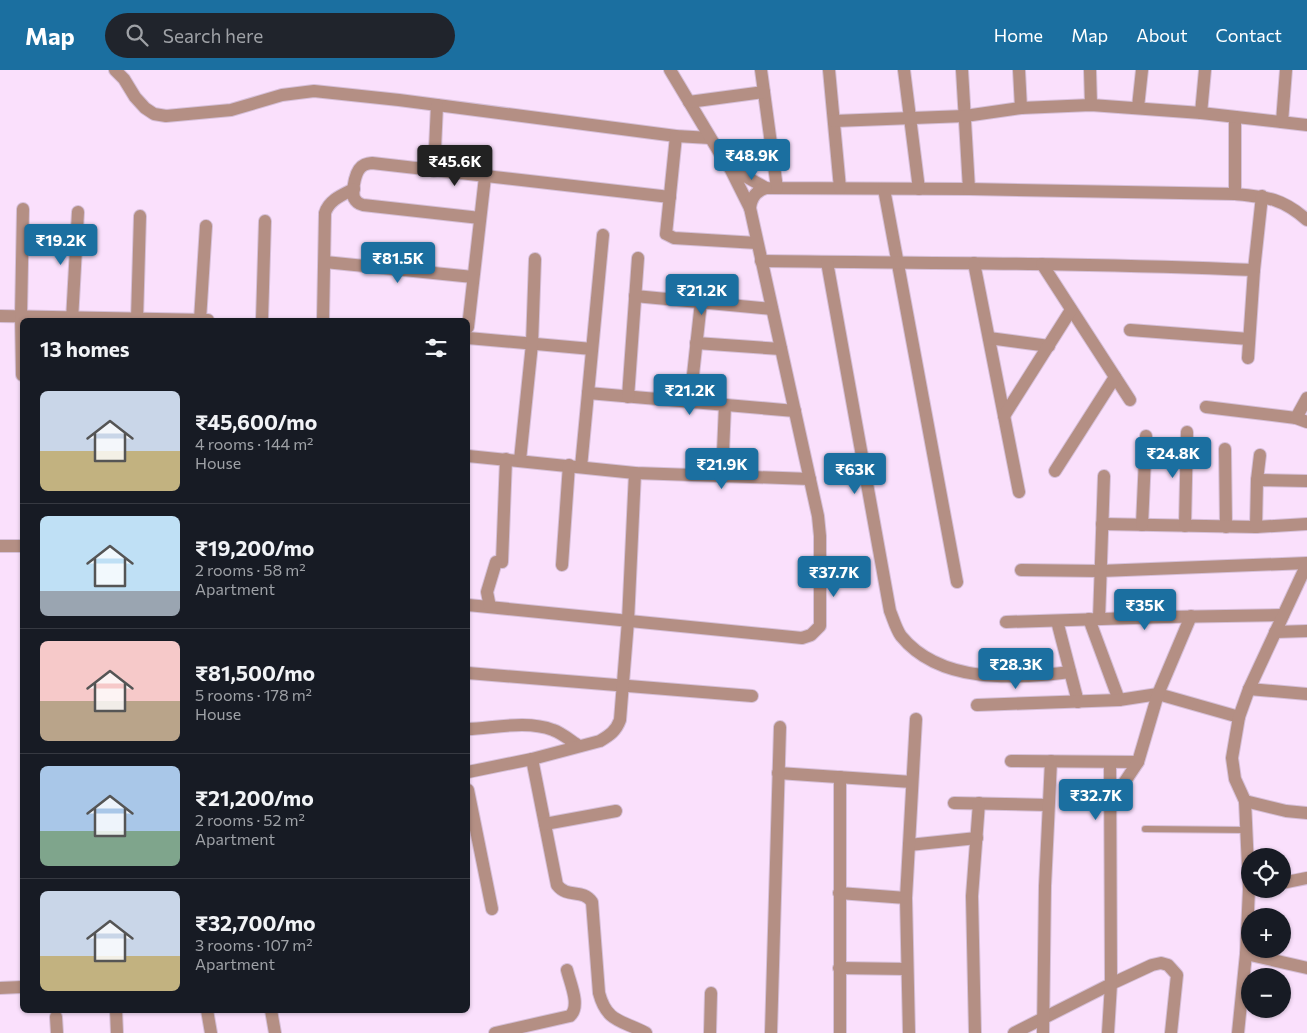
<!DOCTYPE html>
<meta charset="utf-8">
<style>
:root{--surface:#171b24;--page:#20242c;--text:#f1f3f6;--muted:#9ea1a6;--line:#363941;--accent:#1b6fa0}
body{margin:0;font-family:Commissioner,sans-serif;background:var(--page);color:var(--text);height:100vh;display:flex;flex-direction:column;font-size:19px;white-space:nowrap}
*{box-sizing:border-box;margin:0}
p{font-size:16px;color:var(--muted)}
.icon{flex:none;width:28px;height:28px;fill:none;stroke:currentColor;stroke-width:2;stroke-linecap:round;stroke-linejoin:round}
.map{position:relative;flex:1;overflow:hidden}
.panel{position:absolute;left:20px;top:248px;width:450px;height:695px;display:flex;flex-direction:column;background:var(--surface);border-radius:8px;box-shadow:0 1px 4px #0004}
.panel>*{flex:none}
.controls{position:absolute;left:1241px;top:778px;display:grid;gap:10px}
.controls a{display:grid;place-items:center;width:50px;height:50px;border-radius:50%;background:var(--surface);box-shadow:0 1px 4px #0004;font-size:25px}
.price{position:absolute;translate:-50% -42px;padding:0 11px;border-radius:5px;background:var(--accent);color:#fff;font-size:16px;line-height:32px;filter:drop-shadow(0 1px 2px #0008)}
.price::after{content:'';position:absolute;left:50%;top:30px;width:15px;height:11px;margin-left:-8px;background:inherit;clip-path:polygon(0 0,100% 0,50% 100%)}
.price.active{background:#222;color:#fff}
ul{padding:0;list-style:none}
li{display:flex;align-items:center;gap:15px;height:125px;padding:0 20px}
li+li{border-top:1px solid var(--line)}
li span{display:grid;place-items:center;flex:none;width:140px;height:100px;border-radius:8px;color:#555}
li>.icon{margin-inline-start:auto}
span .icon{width:60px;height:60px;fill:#fffc;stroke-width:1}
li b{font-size:21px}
h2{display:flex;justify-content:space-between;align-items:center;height:60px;padding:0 20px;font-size:21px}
header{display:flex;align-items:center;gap:30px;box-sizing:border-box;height:70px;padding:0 25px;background:var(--accent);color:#fff}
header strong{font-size:24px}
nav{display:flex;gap:28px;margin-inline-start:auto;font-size:18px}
.search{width:350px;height:45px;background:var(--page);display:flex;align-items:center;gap:12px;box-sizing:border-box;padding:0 18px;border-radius:28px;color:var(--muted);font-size:19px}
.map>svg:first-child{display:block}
</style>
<header>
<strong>Map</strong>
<div class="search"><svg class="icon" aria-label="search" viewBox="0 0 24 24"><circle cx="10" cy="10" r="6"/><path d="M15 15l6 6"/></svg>Search here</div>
<nav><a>Home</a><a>Map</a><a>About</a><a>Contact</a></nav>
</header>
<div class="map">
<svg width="1307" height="963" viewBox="0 0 1307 963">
<rect width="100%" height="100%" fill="#fae0fc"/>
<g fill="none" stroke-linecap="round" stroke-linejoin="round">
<g stroke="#d6bfd8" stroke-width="8">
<polyline id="service" points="1145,759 1246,760"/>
</g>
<g stroke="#d6bfd8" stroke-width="14">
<g id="minor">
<polyline points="115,0 124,9 135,27 145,38 154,44 166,46 231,40 282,25 314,21 399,30 676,66 710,68"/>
<path d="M670,0L725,92L729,97L766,118L969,119L1235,124C1267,127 1282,128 1307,150"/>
<polyline points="761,0 777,118"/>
<polyline points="829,0 840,118"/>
<polyline points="904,0 919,119"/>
<polyline points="962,0 969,119"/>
<polyline points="1019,0 1021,38"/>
<polyline points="1090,0 1091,35"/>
<polyline points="689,32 764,22"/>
<polyline points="1138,37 1142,0"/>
<polyline points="1201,43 1205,0"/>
<polyline points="1235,47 1235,124"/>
<polyline points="834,51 965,46 1021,38 1091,35 1201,43 1307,55"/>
<polyline points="1282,52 1286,0"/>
<polyline points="676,66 666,164 674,168 757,173"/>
<polyline points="730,98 750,138"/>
<polyline points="434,101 437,35"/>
<polyline points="884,119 957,512"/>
<path d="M480,148L363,135C359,134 356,132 354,128C352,119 355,99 364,95C365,94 371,93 372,93L670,127"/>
<path d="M761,191C926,193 1090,193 1254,200"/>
<polyline points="325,192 473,207"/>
<path d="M827,192L890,541C893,548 896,559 901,566C940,614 1015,609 1070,602"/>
<polyline points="974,193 1019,422"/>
<polyline points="1042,194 1130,330"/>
<polyline points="635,226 772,239"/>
<polyline points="0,246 208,250"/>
<polyline points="72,250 78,142"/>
<polyline points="137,250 140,146"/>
<polyline points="200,250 206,156"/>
<polyline points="262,250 265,151"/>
<path d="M323,250L325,143C329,130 342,125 354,119"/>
<polyline points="468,257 485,107"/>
<polyline points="1130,260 1249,269"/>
<polyline points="468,268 592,279"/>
<polyline points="989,268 1049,276"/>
<polyline points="696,273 781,279"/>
<polyline points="1248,288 1254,200 1262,126"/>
<polyline points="22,305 21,246 23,139"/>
<polyline points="588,323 795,341"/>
<polyline points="628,327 638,188"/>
<polyline points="690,332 701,232"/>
<polyline points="1206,337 1296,348 1307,352"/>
<polyline points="1004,346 1071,240"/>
<polyline points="1296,348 1307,328"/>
<polyline points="1225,379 1226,457"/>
<polyline points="468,386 635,403 810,409"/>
<polyline points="520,390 532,274 535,189"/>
<polyline points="581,397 603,165"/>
<polyline points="1055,401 1115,307"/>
<polyline points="722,406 725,335"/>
<polyline points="1257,410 1260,385"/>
<polyline points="1102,454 1256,457 1307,454"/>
<polyline points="1142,455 1146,366"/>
<polyline points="1185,456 1187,362"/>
<polyline points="1256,457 1257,410 1307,411"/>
<polyline points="0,476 22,476"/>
<polyline points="502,492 506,389"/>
<polyline points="562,495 569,395"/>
<polyline points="1021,500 1100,501 1307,493"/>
<path d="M468,535L802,568L811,565L820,556V466L818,446L750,138C751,128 756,121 766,118"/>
<polyline points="490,537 487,522 496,492"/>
<polyline points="1089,549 1119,630"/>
<polyline points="1099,549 1104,406"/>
<polyline points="1057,551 1078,632"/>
<polyline points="1006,552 1164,547 1283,545"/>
<polyline points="1275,562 1307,561"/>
<polyline points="468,603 752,626"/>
<polyline points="1249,619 1307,624"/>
<polyline points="977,635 1119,630 1158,624 1239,647"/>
<path d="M468,659C494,658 527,650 553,660C562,663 571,671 579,676"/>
<path d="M532,689L557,815C568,829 582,818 592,832L599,923C607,953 622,950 646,963"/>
<polyline points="1011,691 1138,692"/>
<path d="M468,702L532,689L600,671C610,665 616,661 620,650L628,551L635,403"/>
<polyline points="778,703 912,712"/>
<polyline points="468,720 492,839"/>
<polyline points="1245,731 1286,741 1307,743"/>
<polyline points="954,733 1048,735"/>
<polyline points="1110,734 1138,692 1158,624 1191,546"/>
<polyline points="545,754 616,741"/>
<polyline points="909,775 977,768"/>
<polyline points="1282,813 1307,808"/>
<polyline points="839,823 906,828"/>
<polyline points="1246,884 1307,898"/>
<polyline points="839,898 907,899"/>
<polyline points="0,918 22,917"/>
<polyline points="116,940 117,963"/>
<polyline points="207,940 211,963"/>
<polyline points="271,940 275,963"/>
<polyline points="56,947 57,963"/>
<path d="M495,963L570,946C581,936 570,913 567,900"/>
<polyline points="710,963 711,923"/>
<polyline points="771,963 780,657"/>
<polyline points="840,963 840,707"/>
<polyline points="909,963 906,828 916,649"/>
<polyline points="975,963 972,826 979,733"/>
<polyline points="1014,963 1111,914 1152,895 1161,893 1168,895 1177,905 1171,963"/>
<polyline points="1043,963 1045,816 1051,691"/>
<polyline points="1108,963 1111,914 1110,692"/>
<polyline points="1238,963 1246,884 1249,819 1245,731 1235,709 1232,688 1239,647 1249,619 1307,494"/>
</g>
</g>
<use href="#service" stroke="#b48f84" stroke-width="6"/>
<use href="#minor" stroke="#b48f84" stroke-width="12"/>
</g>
</svg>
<div class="controls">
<a><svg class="icon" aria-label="locate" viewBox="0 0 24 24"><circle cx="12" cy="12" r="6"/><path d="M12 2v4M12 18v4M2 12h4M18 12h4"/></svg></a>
<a>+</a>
<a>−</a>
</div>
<b class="price" style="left:752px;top:111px">₹48.9K</b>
<b class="price active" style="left:455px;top:117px">₹45.6K</b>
<b class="price" style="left:61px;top:196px">₹19.2K</b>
<b class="price" style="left:398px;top:214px">₹81.5K</b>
<b class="price" style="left:702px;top:246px">₹21.2K</b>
<b class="price" style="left:690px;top:346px">₹21.2K</b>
<b class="price" style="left:1173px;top:409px">₹24.8K</b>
<b class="price" style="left:722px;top:420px">₹21.9K</b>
<b class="price" style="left:855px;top:425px">₹63K</b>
<b class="price" style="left:834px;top:528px">₹37.7K</b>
<b class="price" style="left:1145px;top:561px">₹35K</b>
<b class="price" style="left:1016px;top:620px">₹28.3K</b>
<b class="price" style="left:1096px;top:751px">₹32.7K</b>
<section class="panel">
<h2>13 homes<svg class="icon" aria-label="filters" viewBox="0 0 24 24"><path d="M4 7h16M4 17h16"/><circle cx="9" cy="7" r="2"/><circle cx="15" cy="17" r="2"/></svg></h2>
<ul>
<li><span style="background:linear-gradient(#c9d6e8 60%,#c2b280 0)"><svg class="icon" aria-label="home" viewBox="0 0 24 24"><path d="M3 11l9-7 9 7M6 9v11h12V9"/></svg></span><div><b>₹45,600/mo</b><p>4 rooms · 144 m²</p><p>House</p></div></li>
<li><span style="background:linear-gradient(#bfe0f5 75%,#9aa5b1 0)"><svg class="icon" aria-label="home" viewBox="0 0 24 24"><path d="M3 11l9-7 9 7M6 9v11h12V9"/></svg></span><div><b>₹19,200/mo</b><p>2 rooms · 58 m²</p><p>Apartment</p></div></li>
<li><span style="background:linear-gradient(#f6c9c9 60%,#b9a48a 0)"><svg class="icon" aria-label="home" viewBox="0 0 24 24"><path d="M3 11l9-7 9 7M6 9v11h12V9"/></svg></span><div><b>₹81,500/mo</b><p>5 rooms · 178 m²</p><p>House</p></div></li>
<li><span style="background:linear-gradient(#a9c7e8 65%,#7fa58c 0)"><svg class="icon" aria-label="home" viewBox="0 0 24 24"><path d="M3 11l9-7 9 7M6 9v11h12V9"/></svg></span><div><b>₹21,200/mo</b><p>2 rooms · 52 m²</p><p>Apartment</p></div></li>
<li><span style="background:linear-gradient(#c9d6e8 65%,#c2b280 0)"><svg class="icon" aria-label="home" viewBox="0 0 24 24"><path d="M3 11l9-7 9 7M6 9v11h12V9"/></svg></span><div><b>₹32,700/mo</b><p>3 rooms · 107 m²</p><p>Apartment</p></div></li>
</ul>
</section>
</div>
